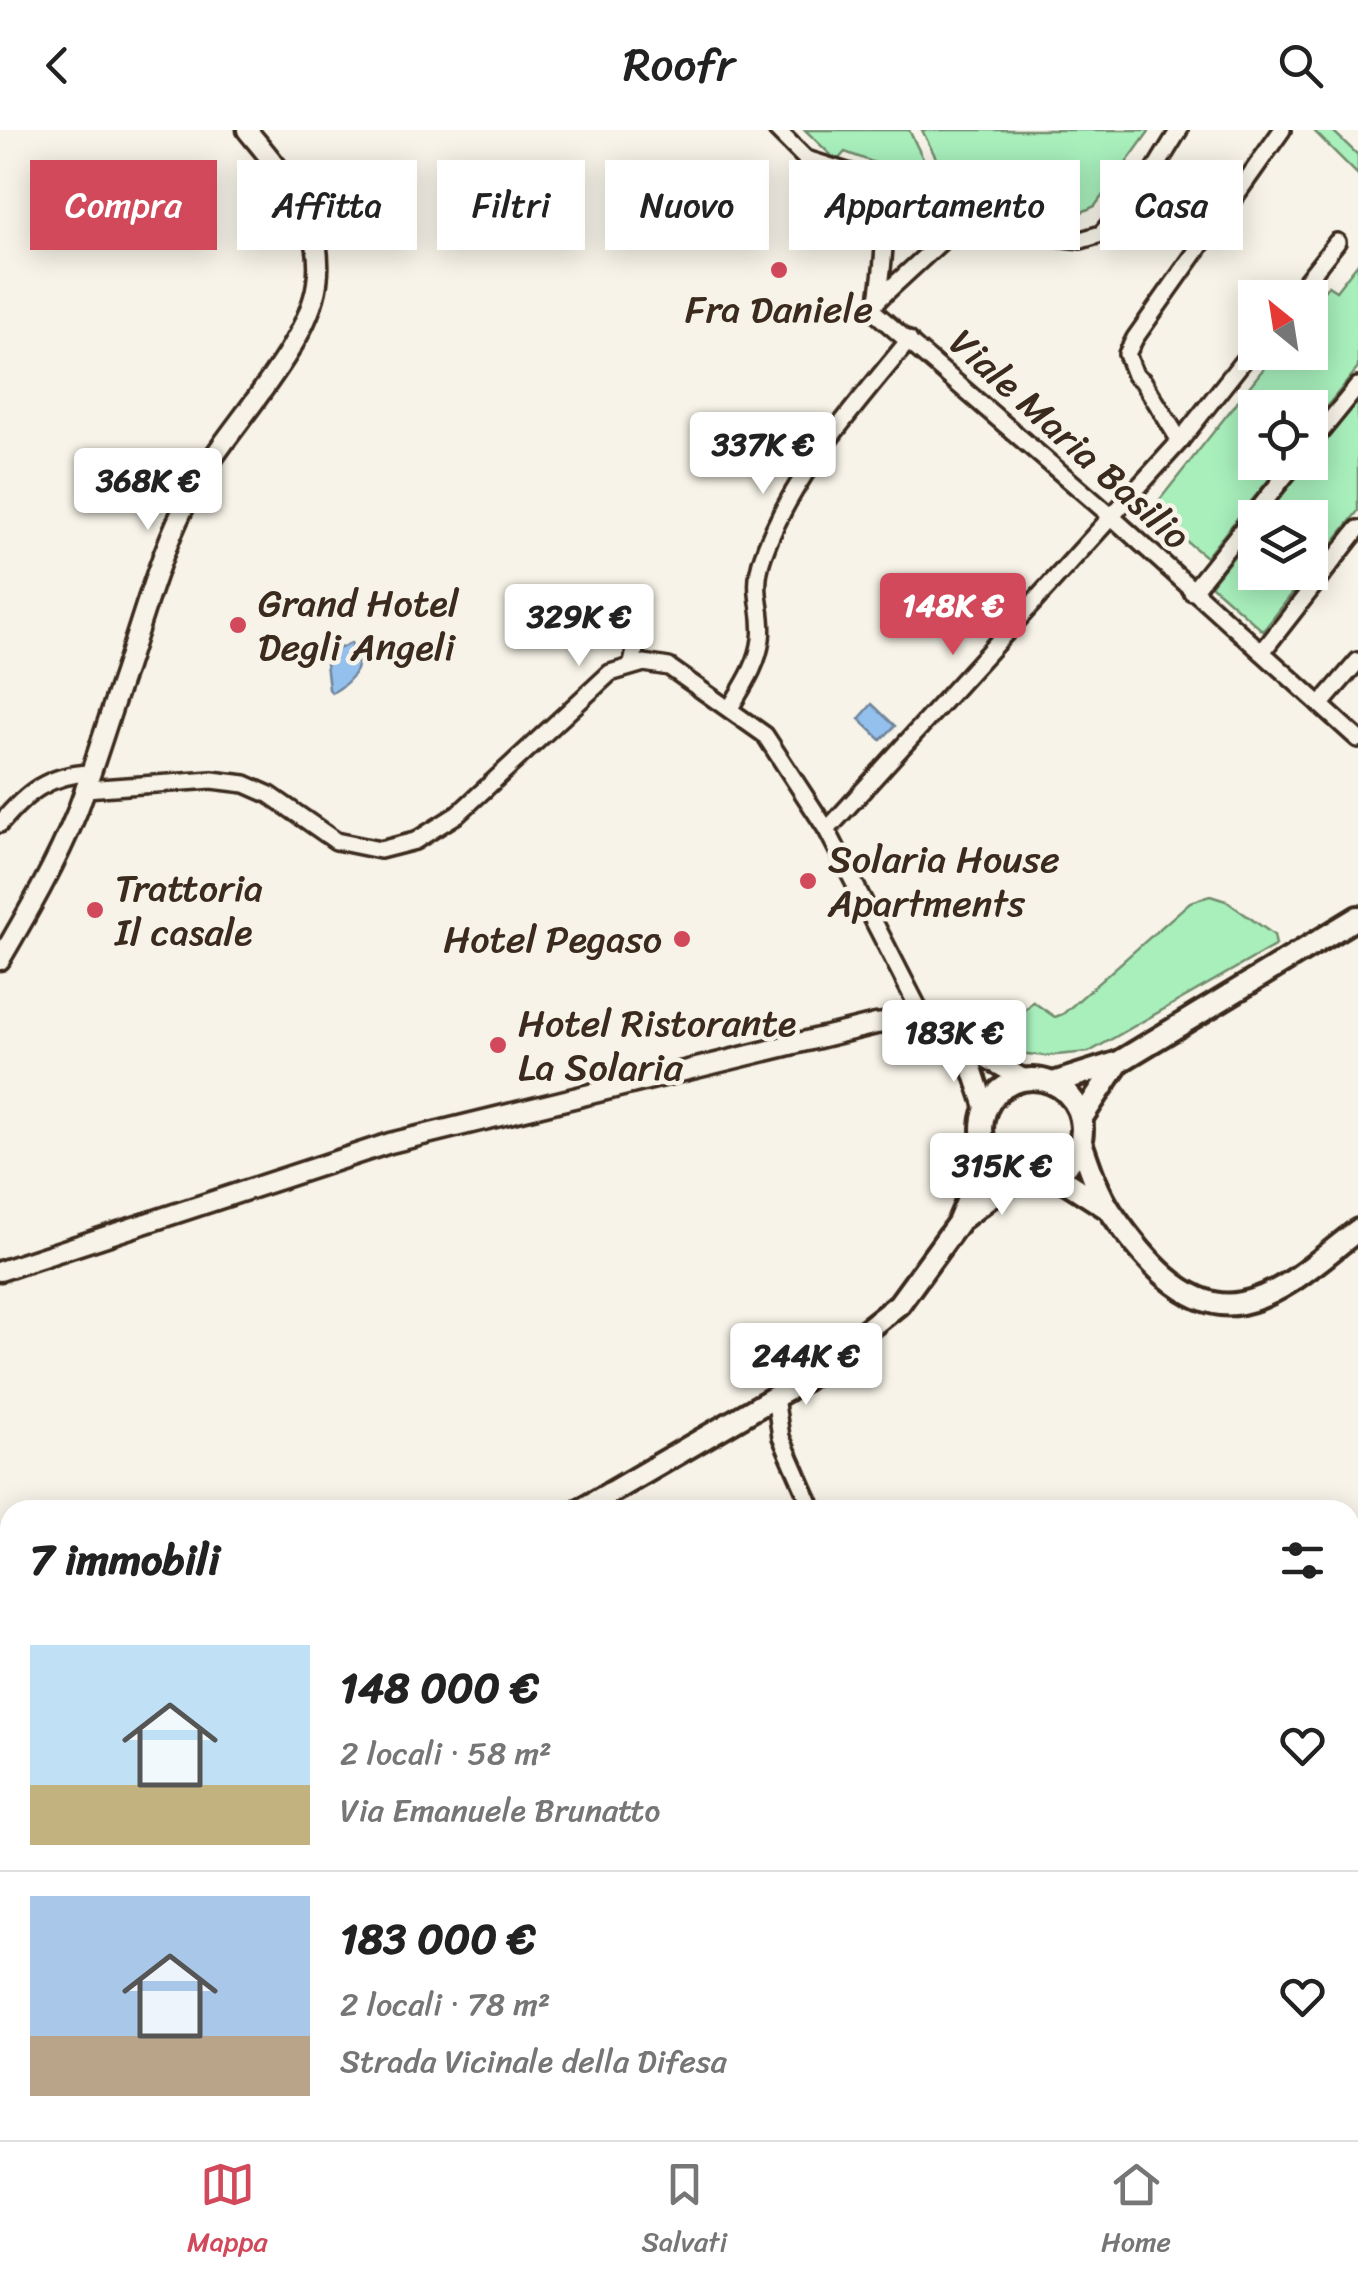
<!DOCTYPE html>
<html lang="it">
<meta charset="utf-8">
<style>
:root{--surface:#fff;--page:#f2f2f2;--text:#222;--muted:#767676;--line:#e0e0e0;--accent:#d1495b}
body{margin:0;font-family:Sriracha,sans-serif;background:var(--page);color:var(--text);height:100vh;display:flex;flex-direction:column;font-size:38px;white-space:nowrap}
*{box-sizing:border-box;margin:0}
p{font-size:32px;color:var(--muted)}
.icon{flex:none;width:55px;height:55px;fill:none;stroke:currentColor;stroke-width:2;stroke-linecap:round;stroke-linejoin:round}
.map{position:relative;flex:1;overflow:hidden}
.drawer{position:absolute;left:0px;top:1370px;width:1360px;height:640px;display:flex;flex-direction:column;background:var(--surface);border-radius:30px 30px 0 0;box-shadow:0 5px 25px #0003}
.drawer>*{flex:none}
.hud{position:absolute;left:30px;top:30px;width:1300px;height:90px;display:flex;gap:20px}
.needle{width:65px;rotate:330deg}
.buttons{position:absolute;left:1238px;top:150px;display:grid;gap:20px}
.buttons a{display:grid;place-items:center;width:90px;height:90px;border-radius:0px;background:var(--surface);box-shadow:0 5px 25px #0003;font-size:50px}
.price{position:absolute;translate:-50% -85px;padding:0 22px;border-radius:10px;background:#fff;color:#222;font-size:32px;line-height:65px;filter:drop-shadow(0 2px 5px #0008)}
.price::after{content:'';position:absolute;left:50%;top:60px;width:30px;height:22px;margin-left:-15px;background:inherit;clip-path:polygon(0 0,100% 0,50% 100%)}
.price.current{background:var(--accent);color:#fff}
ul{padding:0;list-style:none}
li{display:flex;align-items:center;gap:30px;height:250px;padding:0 30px}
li+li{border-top:2px solid var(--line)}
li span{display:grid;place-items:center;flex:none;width:280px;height:200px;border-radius:0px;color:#555}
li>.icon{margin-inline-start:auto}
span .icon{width:120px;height:120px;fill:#fffc;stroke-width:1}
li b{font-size:42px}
h2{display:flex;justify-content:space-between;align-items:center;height:120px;padding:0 30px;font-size:42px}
.chip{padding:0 35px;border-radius:0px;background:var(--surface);box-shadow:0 5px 25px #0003;font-size:35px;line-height:90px}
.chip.current{background:var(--accent);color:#fff}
header{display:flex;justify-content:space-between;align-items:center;height:130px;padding:0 30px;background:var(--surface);font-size:45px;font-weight:600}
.tab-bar{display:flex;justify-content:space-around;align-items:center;height:140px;border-top:2px solid var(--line);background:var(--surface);font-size:28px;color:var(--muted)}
.tab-bar a{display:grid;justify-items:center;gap:5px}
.tab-bar .current{color:var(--accent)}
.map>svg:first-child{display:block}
</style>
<header><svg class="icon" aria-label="back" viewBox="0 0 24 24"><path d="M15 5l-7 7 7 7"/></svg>Roofr<svg class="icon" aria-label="search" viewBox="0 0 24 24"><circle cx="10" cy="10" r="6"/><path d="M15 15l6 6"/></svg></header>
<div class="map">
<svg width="1358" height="2010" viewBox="0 0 1358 2010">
<rect width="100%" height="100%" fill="#f7f3e8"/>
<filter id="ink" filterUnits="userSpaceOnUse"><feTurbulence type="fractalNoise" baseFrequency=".01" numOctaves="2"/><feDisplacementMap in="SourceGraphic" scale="20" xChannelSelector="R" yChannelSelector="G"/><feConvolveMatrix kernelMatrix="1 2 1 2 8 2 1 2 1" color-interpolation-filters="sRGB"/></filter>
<g filter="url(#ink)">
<g fill="#a8efbc" stroke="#728c6d" stroke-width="2.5">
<polygon points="805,0 909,0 932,47 889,38 845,22 837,31"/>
<polygon points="922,0 1150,0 1095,76 1082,82 1067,82 947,50"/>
<polygon points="1318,0 1332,0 1358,25 1358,45 1315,2"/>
<polygon points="1358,133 1358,238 1310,297 1310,278 1255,278 1255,332 1282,333 1206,427 1150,382 1276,223 1310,222 1310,179 1328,156 1336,161"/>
<polygon points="1358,270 1358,381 1310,442 1310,388 1265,387"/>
<polygon points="1255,400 1255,442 1309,442 1263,501 1211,455"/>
<polygon points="1210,766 1226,771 1274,805 1276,815 1089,922 1045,926 1018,923 993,915 1033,872 1055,887 1063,884 1190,772"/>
</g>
<g fill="#93c0ed" stroke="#70849a" stroke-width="2.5">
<path d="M351,513C366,535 353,551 332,563L329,559L326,533L338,519Z"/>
<polygon points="872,574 895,596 881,610 859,589"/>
</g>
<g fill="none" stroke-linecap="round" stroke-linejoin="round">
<g stroke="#3b2a1e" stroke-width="22">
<g id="minor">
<polyline points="777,0 806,29 1055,107 1081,110 1101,104 1152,44 1179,0"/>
<path d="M876,52C889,91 884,130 878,170"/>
<polyline points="973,82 878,170 872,180 1112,387 1358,609"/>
<polyline points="1293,168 1337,112"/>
<polyline points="1180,311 1143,251 1135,245 1127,224 1135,208 1282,0"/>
<polyline points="1310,315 1358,256"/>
<polyline points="1192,462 1296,332"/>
<polyline points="1262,522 1358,399"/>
<polyline points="632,534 640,498"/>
<polyline points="1320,575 1358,531"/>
<path d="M730,578C743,556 758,535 761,509C765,477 750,464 763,426C792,344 855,277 909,210"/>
<polyline points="85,659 212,650 245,654 270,665 336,711 380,720 415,711 458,684 610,543 644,533 669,537 765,605 827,700 926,893"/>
<path d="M0,694C27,662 48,645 90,643"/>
<polyline points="827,700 1180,311 1255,216"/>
<polyline points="775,1267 781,1307 813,1380"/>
</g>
</g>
<g stroke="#3b2a1e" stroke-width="25">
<g id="tertiary">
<path d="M0,830C28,782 56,734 77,682C93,639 106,596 121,552C145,482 164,404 204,341C237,289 309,213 317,153C326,89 284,46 247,0"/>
<polyline points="965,917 986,980"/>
<polyline points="0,1141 390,1013 876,894 902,891 926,893 1025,950"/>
</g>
</g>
<g stroke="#3b2a1e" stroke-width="28">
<g id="secondary">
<circle cx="1032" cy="999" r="50"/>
<polyline points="1053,953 1119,932 1358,787"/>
<polyline points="1081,989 1119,932"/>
<path d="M1081,1012C1089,1035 1097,1061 1111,1082C1139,1122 1187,1185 1242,1173C1286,1164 1323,1126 1358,1100"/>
<polyline points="1054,1044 1107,1078"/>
<polyline points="963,1088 1006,1055 1025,1049"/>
<polyline points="581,1380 804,1250 899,1174 958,1093 988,1023"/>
<polyline points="91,2010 95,2000"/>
</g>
</g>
<use href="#minor" stroke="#f7f3e8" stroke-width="15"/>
<use href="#tertiary" stroke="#f7f3e8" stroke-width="18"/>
<use href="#secondary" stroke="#f7f3e8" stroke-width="20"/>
</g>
</g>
<g fill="#d1495b" stroke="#f7f3e8" stroke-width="4">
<circle cx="779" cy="140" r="10"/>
<circle cx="238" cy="495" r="10"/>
<circle cx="808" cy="751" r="10"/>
<circle cx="95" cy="780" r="10"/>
<circle cx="682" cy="809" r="10"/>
<circle cx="498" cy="915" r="10"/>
</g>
<g text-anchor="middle" stroke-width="9" stroke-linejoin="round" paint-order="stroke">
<g font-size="38" fill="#3b2a1e" stroke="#f7f3e8" text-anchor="start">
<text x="779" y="192" text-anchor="middle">Fra Daniele</text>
<text x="258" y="486">Grand Hotel<tspan x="258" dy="44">Degli Angeli</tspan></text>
<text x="828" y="742">Solaria House<tspan x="828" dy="44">Apartments</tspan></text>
<text x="115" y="771">Trattoria<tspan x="115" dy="44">Il casale</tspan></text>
<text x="662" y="822" text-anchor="end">Hotel Pegaso</text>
<text x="518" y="906">Hotel Ristorante<tspan x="518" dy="44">La Solaria</tspan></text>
</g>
<g font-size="38" fill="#3b2a1e" stroke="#f7f3e8">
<text transform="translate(1070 309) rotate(42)" y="13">Viale Maria Basilio</text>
</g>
</g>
</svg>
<div class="buttons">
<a><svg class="needle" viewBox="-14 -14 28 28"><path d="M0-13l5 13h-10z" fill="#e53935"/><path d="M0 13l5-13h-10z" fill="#767676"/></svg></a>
<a><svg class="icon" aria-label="locate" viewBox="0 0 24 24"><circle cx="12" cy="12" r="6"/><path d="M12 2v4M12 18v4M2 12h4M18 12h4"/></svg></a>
<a><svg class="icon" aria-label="layers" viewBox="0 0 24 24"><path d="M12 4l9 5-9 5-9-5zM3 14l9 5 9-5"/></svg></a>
</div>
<b class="price" style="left:763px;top:367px">337K €</b>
<b class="price" style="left:148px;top:403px">368K €</b>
<b class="price current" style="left:953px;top:528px">148K €</b>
<b class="price" style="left:579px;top:539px">329K €</b>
<b class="price" style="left:954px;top:955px">183K €</b>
<b class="price" style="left:1002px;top:1088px">315K €</b>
<b class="price" style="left:806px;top:1278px">244K €</b>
<div class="hud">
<a class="chip current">Compra</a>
<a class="chip">Affitta</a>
<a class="chip">Filtri</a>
<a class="chip">Nuovo</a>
<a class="chip">Appartamento</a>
<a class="chip">Casa</a>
</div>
<section class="drawer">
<h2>7 immobili<svg class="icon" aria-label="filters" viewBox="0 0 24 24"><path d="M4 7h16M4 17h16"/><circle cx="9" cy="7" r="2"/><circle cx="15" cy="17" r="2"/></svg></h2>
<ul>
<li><span style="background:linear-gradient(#bfe0f5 70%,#c2b280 0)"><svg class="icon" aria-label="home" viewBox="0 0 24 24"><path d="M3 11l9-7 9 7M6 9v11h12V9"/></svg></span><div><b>148 000 €</b><p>2 locali · 58 m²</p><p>Via Emanuele Brunatto</p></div><svg class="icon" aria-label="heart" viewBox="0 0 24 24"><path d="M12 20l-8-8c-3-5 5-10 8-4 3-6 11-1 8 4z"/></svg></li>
<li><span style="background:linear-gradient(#a9c7e8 70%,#b9a48a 0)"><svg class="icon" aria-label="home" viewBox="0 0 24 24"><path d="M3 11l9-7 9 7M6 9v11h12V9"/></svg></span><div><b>183 000 €</b><p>2 locali · 78 m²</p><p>Strada Vicinale della Difesa</p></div><svg class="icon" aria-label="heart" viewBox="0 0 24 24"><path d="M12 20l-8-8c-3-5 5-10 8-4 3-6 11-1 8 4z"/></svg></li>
</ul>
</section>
</div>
<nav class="tab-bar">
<a class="current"><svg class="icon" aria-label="map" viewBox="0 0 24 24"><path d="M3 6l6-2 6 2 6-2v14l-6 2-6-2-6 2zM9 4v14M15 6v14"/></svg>Mappa</a>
<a><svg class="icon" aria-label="saved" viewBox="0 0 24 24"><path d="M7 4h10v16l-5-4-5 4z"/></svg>Salvati</a>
<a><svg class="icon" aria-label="home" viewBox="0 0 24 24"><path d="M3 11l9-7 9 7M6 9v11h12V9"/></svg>Home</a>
</nav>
